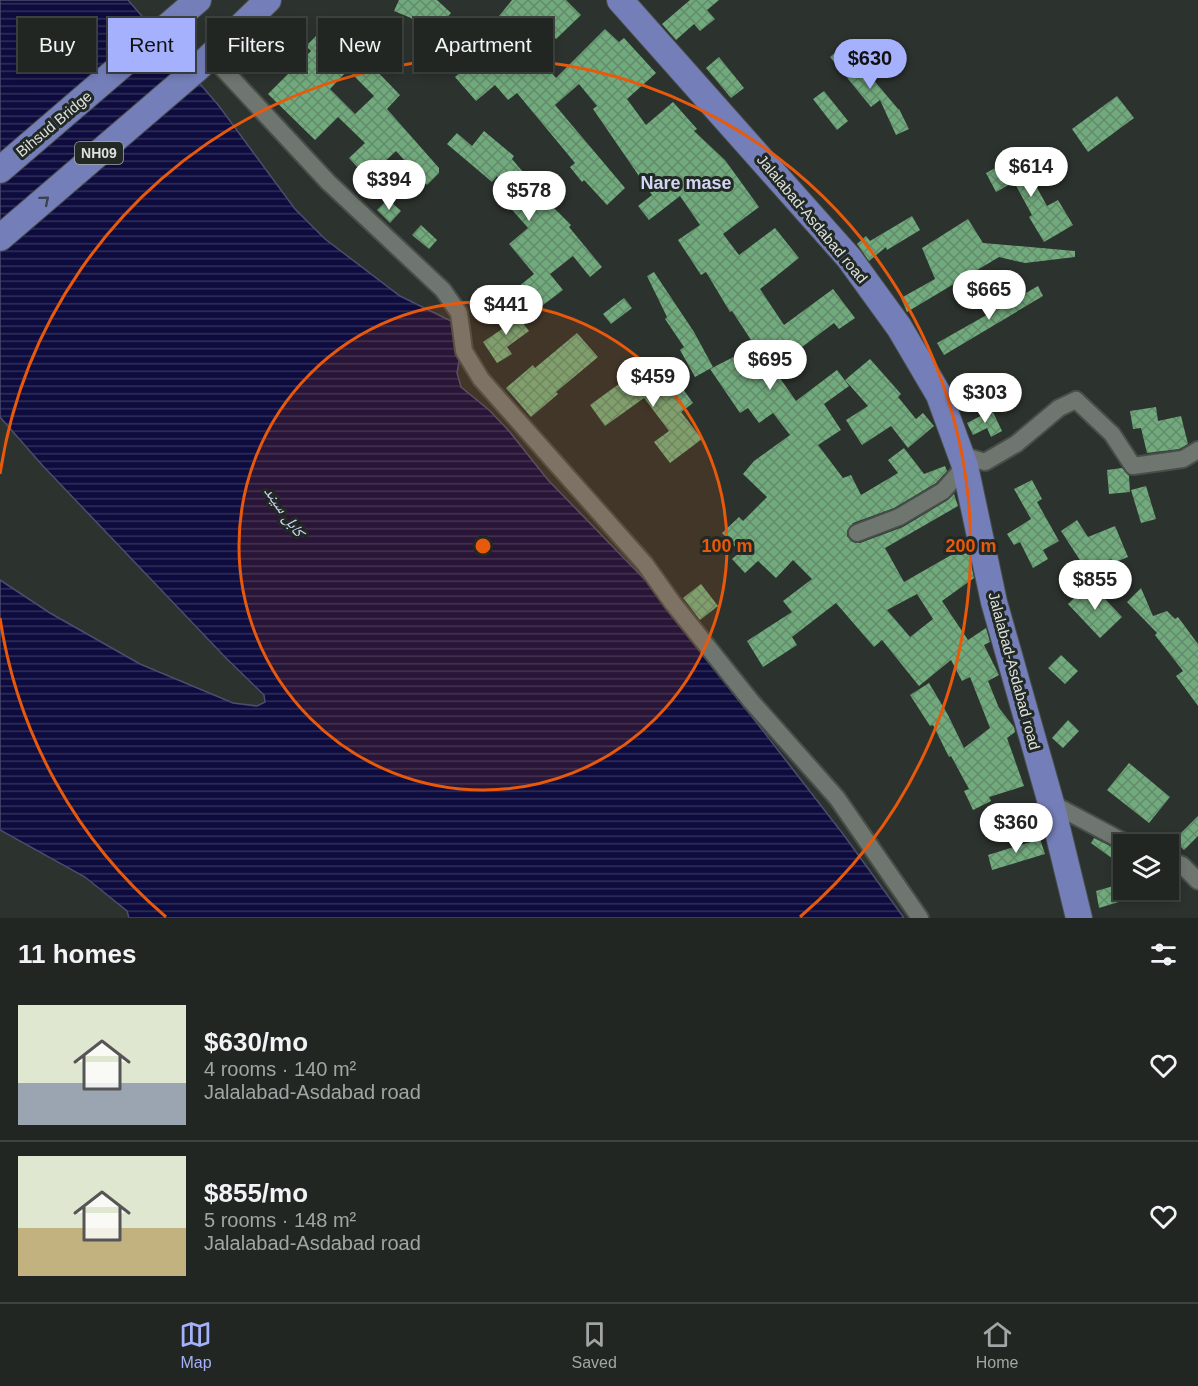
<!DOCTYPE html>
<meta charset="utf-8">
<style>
:root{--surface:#212622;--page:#292e2a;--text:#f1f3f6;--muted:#a2a5a5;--line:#3e4340;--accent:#a5b1fc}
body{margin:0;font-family:Helvetica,"Noto Naskh Arabic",sans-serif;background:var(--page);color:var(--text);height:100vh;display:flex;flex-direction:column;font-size:22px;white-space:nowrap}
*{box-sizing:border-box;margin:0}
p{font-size:20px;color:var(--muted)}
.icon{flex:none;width:33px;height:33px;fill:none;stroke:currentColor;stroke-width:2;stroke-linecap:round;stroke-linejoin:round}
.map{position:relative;height:918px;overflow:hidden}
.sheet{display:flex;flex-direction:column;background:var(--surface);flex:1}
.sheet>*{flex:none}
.top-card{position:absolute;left:18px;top:18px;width:600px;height:54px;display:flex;gap:12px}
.fabs{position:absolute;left:1113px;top:834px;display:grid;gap:12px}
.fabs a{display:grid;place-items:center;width:66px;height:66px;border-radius:0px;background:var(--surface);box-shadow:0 3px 9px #0003,0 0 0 2px var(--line);font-size:30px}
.price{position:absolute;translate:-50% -51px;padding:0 14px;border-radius:21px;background:#fff;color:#222;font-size:20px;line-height:39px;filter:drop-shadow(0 2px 3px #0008)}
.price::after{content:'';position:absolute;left:50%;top:36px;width:18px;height:14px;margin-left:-9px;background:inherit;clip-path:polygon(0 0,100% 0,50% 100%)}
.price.current{background:var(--accent);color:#111}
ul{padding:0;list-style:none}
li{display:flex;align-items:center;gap:18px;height:150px;padding:0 18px}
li+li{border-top:2px solid var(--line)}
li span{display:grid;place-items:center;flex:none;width:168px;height:120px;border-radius:0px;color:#555}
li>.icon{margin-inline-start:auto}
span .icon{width:72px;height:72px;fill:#fffc;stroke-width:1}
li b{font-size:26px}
h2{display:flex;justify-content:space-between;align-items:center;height:72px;padding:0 18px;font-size:26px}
.chip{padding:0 21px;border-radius:0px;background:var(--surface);box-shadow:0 3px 9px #0003,0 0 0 2px var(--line);font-size:21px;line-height:54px}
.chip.current{background:var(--accent);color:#111}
.menu{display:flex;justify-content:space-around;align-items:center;height:84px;border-top:2px solid var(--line);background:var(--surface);font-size:16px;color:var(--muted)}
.menu a{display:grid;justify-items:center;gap:3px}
.menu .current{color:var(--accent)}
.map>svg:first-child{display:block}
</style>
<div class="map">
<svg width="1198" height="918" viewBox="0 0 1198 918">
<defs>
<pattern id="water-rules" width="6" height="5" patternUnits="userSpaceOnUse" patternTransform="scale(1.5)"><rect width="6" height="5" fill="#0e0c3e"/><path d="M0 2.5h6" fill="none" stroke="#312f59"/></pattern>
<pattern id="building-cross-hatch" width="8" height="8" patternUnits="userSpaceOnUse" patternTransform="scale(1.5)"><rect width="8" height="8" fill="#71aa7c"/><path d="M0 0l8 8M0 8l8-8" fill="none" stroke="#638b6b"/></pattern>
</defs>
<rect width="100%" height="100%" fill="#2c322d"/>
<polygon fill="url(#water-rules)" stroke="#4c4c6e" stroke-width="1.5" points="0,0 128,0 219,106 295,209 325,239 400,296 451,321 457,326 460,356 457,373 461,387 489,410 509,431 548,480 649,584 843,834 904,918 129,918 127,911 85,877 0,830 0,580 50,613 140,664 233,703 257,706 265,702 264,695 225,657 43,466 0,417"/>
<g fill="url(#building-cross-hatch)" fill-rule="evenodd">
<polygon points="399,0 437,0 451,13 430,36 411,18 394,11"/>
<path d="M512,0H566L581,15L556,39L546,28L527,44L556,78L605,29L619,42L624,38L656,73L627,99L646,125L673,102L697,129L694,131L725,160L759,207L723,234L739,255L775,228L799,258L760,289L784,325L833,289L855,318L839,329L834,323L790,356L792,358L775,371L796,401L837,370L849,386L824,404L841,430L818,445L843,478L851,475L861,495L898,473L888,460L904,448L924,474L945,466L947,471L936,483L894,508L853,523L847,531V536L851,541L860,543L903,527L948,500L954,494L958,506L885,548L904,582L967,546L974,578L942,601L968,640L986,628L990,642L984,645L999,675L988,681L999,708L1014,727L1015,732L1007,738L1024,786L989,797L991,801L973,810L964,791L969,789L951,756L949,757L933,725L930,726L910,695L929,683L948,715L964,748L990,728L970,677L962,681L951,660L919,686L882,640L874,647L836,603L792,637L797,645L763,667L747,641L792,612L783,601L812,579L793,560L776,578L758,561L745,573L732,559L740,552L722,533L739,517L743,521L767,497L743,474L754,461L790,435L773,413L759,423L748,408L740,413L710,369L755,346L732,311L730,312L706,272L701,275L678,240L700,225L680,196L649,220L638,206L652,195L593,109L597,106L579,84L555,105L625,188L607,205L584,180L582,182L570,167L575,163L517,93L508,100L495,85L476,101L455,77L513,27L499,16ZM917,594L933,619L910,637L887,610Z"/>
<polygon points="690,0 719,0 707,10 715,19 700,31 694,24 676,40 662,24"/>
<path d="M332,20L372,61L369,63L400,95L387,109L439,168V173L427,185L396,151L367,178L349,158L365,143L338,117L315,140L268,94L311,51L306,46ZM348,70L374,96L355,114L330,89Z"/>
<polygon points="839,49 853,63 857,60 898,109 899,109 909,129 896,135 880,100 871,107 830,57"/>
<polygon points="719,57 744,88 731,98 706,68"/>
<polygon points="824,91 848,121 837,130 813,99"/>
<polygon points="1117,96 1134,118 1088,152 1072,129"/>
<polygon points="484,131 514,156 512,159 529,179 521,186 541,208 548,202 571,225 569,227 602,267 590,277 573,256 550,274 563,290 543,305 537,297 525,307 512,292 534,274 509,244 528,228 507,204 514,197 497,176 492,182 447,144 457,133 472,146"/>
<polygon points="1019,155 1047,206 1058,200 1073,225 1044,242 1029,217 1032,215 1014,182 996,192 986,173"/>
<polygon points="388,199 401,211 390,223 377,210"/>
<polygon points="912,216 920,230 887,250 886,247 869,261 857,244 866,236 870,241"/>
<polygon points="968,219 983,243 1075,251 1075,257 1025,263 999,257 907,312 901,298 935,279 922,248"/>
<polygon points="421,225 437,240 429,249 412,235"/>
<polygon points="654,272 694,332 713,367 695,377 680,350 684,347 665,319 667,317 647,276"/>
<polygon points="1038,286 1043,296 944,355 937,343"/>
<polygon points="624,298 632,308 611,324 603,314"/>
<polygon points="513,310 529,331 507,347 512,354 497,363 483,342 502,329 497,322"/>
<polygon points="577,333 598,357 556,392 558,394 531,417 506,388 533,365 535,368"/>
<polygon points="870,359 901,394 898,397 916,419 923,413 934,426 908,448 891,426 862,445 846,420 868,406 845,380"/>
<polygon points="652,360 671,386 678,382 693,403 681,412 702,439 670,463 654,442 669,431 644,398 605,426 590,405"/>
<polygon points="1156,407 1158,421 1181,416 1188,444 1179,449 1147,453 1141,428 1133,429 1130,411"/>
<polygon points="992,410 1002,431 991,437 987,428 973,435 967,423"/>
<polygon points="1122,468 1129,476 1130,492 1109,494 1107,470"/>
<polygon points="1032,480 1042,499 1037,502 1059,541 1043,550 1048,559 1033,568 1020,542 1014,545 1007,534 1031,519 1014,489"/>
<polygon points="1146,486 1156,519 1141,523 1131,490"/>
<polygon points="1077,520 1088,537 1115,526 1128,557 1113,563 1111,559 1089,574 1061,531"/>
<polygon points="1090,583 1122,617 1100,638 1068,604"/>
<polygon points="701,584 718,606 700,620 683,598"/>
<polygon points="1141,588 1153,616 1167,611 1175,619 1178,617 1198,644 1198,706 1176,676 1183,671 1155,635 1157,633 1127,602"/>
<polygon points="1061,655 1078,671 1065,684 1048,668"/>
<polygon points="1068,720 1079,731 1063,748 1052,738"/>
<polygon points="1129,763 1170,797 1149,823 1107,790"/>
<polygon points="1198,816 1198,836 1184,850 1174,840"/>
<polygon points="1094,838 1124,853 1124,867 1091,843"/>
<polygon points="1040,839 1045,854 992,870 988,855"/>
<polygon points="1124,883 1124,890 1151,890 1151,892 1099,908 1096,891"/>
</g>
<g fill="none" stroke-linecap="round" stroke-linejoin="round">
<g stroke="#484e49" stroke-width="20">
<g id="minor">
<polyline points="212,57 328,182 443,290 459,313 464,351 481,379 645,564 672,602 751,701 837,798 920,918"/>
<polyline points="961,455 985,462 1016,444 1059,408 1076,400 1112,434 1133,466 1183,459 1198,450"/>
<polyline points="857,533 899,517 943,491 965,466"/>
<polyline points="1051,803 1128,844"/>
<polyline points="1168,860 1182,865 1198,881"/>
</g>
</g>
<g stroke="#484e49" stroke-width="28">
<g id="primary">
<polyline points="620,0 849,258 899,327 939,395 965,466 994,602 1051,803 1079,918"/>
<polyline points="0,170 198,0"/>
<polyline points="0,238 198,68 268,0"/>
</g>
</g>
<use href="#minor" stroke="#6f7670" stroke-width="16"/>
<use href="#primary" stroke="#747eb9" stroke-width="26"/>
</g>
<defs><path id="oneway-chevron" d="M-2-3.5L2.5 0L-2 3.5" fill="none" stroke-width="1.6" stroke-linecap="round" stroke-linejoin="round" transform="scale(1.5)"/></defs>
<use stroke="#3b4250" href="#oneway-chevron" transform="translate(45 200) rotate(-40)"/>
<circle cx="483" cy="546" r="244" fill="#e8590c" fill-opacity=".12"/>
<g fill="none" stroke="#e8590c" stroke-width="3">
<circle cx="483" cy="546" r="244"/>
<path d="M166 917A488 488 0 0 1 0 618M0 474A488 488 0 1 1 800 917"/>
</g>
<g text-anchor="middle" stroke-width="6" stroke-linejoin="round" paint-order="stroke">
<rect fill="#222823" stroke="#a5aaa6" stroke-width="1.5" x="75" y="142" width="48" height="22" rx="4.5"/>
<g font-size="14" font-weight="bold" fill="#dde1de">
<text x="99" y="158">NH09</text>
</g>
<g font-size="15" fill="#dde1de" stroke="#222823">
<text transform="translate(54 124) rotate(-40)" y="5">Bihsud Bridge</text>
<text transform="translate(812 219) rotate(50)" y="5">Jalalabad-Asdabad road</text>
<text transform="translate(1014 671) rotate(75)" y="5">Jalalabad-Asdabad road</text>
</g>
<g font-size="16" font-style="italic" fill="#d0d7fa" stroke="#222823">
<text transform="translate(285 511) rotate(55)" y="6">کابل سيند</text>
</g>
<g font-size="18" font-weight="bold" fill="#d0d6f3" stroke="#222823">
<text x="686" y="189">Nare mase</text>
</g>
</g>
<circle cx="483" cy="546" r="9" fill="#e8590c" stroke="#222823" stroke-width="3"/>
<g font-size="18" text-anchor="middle" font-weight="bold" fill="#e8590c" stroke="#222823" stroke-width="6" stroke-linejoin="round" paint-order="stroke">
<text x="727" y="552">100 m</text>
<text x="971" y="552">200 m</text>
</g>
</svg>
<div class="fabs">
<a><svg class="icon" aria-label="layers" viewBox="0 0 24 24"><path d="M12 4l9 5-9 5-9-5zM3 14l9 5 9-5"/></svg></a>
</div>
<b class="price current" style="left:870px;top:90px">$630</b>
<b class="price" style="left:1031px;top:198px">$614</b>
<b class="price" style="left:389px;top:211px">$394</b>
<b class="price" style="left:529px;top:222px">$578</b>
<b class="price" style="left:989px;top:321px">$665</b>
<b class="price" style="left:506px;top:336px">$441</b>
<b class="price" style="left:770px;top:391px">$695</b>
<b class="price" style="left:653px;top:408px">$459</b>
<b class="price" style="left:985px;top:424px">$303</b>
<b class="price" style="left:1095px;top:611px">$855</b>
<b class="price" style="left:1016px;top:854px">$360</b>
<div class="top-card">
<a class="chip">Buy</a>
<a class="chip current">Rent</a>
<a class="chip">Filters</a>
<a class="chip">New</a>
<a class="chip">Apartment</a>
</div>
</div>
<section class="sheet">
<h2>11 homes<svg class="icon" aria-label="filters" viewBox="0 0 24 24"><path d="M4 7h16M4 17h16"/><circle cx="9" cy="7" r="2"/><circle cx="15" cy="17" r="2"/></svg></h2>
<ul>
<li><span style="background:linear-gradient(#dfe7d0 65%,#9aa5b1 0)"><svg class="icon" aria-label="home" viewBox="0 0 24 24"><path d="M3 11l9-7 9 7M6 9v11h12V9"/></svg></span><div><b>$630/mo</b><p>4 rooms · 140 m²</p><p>Jalalabad-Asdabad road</p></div><svg class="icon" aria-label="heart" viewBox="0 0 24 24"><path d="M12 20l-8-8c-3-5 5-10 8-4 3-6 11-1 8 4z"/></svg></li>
<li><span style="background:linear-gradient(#dfe7d0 60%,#c2b280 0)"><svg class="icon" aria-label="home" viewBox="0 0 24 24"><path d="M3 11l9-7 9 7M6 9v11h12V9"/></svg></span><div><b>$855/mo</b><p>5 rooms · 148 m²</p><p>Jalalabad-Asdabad road</p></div><svg class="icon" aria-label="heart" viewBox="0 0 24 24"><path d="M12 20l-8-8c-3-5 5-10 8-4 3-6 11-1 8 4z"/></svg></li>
</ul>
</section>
<nav class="menu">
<a class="current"><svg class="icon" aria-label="map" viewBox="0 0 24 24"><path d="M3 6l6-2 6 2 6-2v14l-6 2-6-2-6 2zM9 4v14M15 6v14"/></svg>Map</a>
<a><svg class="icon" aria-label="saved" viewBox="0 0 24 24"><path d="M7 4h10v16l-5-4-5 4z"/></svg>Saved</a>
<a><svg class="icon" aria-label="home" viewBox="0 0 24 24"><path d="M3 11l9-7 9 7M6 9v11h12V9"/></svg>Home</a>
</nav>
